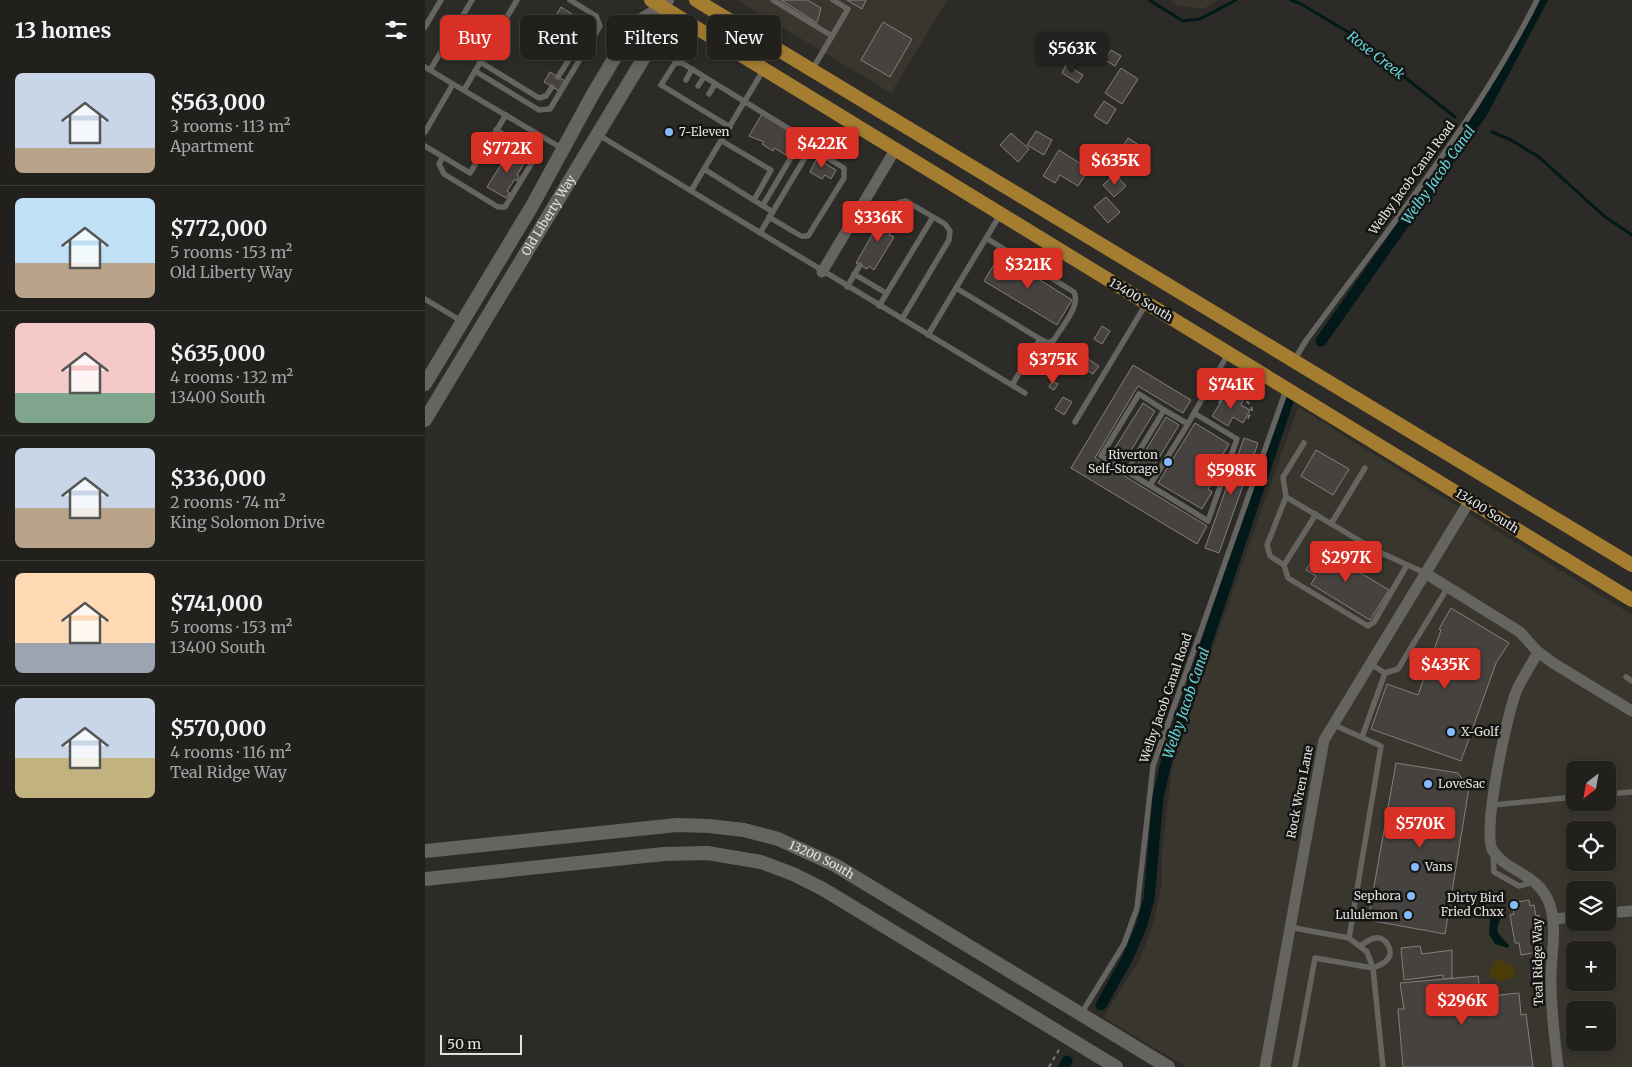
<!DOCTYPE html>
<meta charset="utf-8">
<style>
:root{--surface:#21201d;--page:#292826;--text:#f1f3f6;--muted:#a2a3a4;--line:#3e3e3b;--accent:#d93025}
body{margin:0;font-family:Merriweather,serif;background:var(--page);color:var(--text);height:100vh;display:flex;flex-direction:column;font-size:19px;white-space:nowrap}
*{box-sizing:border-box;margin:0}
p{font-size:16px;color:var(--muted)}
.icon{flex:none;width:28px;height:28px;fill:none;stroke:currentColor;stroke-width:2;stroke-linecap:round;stroke-linejoin:round}
.map{position:relative;flex:1;overflow:hidden}
.panel{display:flex;flex-direction:column;background:var(--surface);width:425px}
.panel>*{flex:none}
.banner{position:absolute;left:15px;top:15px;width:475px;height:45px;display:flex;gap:10px}
.needle{width:32px;rotate:211deg}
.buttons{position:absolute;left:1141px;top:761px;display:grid;gap:10px}
.buttons a{display:grid;place-items:center;width:50px;height:50px;border-radius:8px;background:var(--surface);box-shadow:0 2px 8px #0003,0 0 0 1px var(--line);font-size:25px}
.scale{position:absolute;left:15px;bottom:12px;width:82px;box-sizing:border-box;padding-left:5px;border:2px solid #e2e2df;border-top:0;font-size:14px;line-height:18px;white-space:nowrap;color:#e2e2df;-webkit-text-stroke:4px #141412;paint-order:stroke}
.price{position:absolute;translate:-50% -42px;padding:0 11px;border-radius:5px;background:var(--accent);color:#fff;font-size:16px;line-height:32px;filter:drop-shadow(0 1px 2px #0008)}
.price::after{content:'';position:absolute;left:50%;top:30px;width:15px;height:11px;margin-left:-8px;background:inherit;clip-path:polygon(0 0,100% 0,50% 100%)}
.price.on{background:#222;color:#fff}
ul{padding:0;list-style:none}
li{display:flex;align-items:center;gap:15px;height:125px;padding:0 15px}
li+li{border-top:1px solid var(--line)}
li span{display:grid;place-items:center;flex:none;width:140px;height:100px;border-radius:8px;color:#555}
li>.icon{margin-inline-start:auto}
span .icon{width:60px;height:60px;fill:#fffc;stroke-width:1}
li b{font-size:21px}
h2{display:flex;justify-content:space-between;align-items:center;height:60px;padding:0 15px;font-size:21px}
.chip{padding:0 18px;border-radius:8px;background:var(--surface);box-shadow:0 2px 8px #0003,0 0 0 1px var(--line);font-size:18px;line-height:45px}
.chip.on{background:var(--accent);color:#fff}
main{display:flex;flex:1;min-height:0}
.map>svg:first-child{display:block}
</style>
<main>
<section class="panel">
<h2>13 homes<svg class="icon" aria-label="filters" viewBox="0 0 24 24"><path d="M4 7h16M4 17h16"/><circle cx="9" cy="7" r="2"/><circle cx="15" cy="17" r="2"/></svg></h2>
<ul>
<li><span style="background:linear-gradient(#c9d6e8 75%,#b9a48a 0)"><svg class="icon" aria-label="home" viewBox="0 0 24 24"><path d="M3 11l9-7 9 7M6 9v11h12V9"/></svg></span><div><b>$563,000</b><p>3 rooms · 113 m²</p><p>Apartment</p></div></li>
<li><span style="background:linear-gradient(#bfe0f5 65%,#b9a48a 0)"><svg class="icon" aria-label="home" viewBox="0 0 24 24"><path d="M3 11l9-7 9 7M6 9v11h12V9"/></svg></span><div><b>$772,000</b><p>5 rooms · 153 m²</p><p>Old Liberty Way</p></div></li>
<li><span style="background:linear-gradient(#f6c9c9 70%,#7fa58c 0)"><svg class="icon" aria-label="home" viewBox="0 0 24 24"><path d="M3 11l9-7 9 7M6 9v11h12V9"/></svg></span><div><b>$635,000</b><p>4 rooms · 132 m²</p><p>13400 South</p></div></li>
<li><span style="background:linear-gradient(#c9d6e8 60%,#b9a48a 0)"><svg class="icon" aria-label="home" viewBox="0 0 24 24"><path d="M3 11l9-7 9 7M6 9v11h12V9"/></svg></span><div><b>$336,000</b><p>2 rooms · 74 m²</p><p>King Solomon Drive</p></div></li>
<li><span style="background:linear-gradient(#ffd9b3 70%,#9aa5b1 0)"><svg class="icon" aria-label="home" viewBox="0 0 24 24"><path d="M3 11l9-7 9 7M6 9v11h12V9"/></svg></span><div><b>$741,000</b><p>5 rooms · 153 m²</p><p>13400 South</p></div></li>
<li><span style="background:linear-gradient(#c9d6e8 60%,#c2b280 0)"><svg class="icon" aria-label="home" viewBox="0 0 24 24"><path d="M3 11l9-7 9 7M6 9v11h12V9"/></svg></span><div><b>$570,000</b><p>4 rooms · 116 m²</p><p>Teal Ridge Way</p></div></li>
</ul>
</section>
<div class="map">
<svg width="1207" height="1067" viewBox="0 0 1207 1067">
<rect width="100%" height="100%" fill="#2c2b27"/>
<g fill="#38362d" fill-rule="evenodd">
<polygon points="312,0 522,0 466,93"/>
<polygon points="746,0 793,0 778,9 753,6"/>
<path d="M873,407L1207,615V1067H761L678,1017L715,959L728,924L737,884V850L748,760ZM1150,770H1182V802H1150ZM1150,830H1182V862H1150ZM1150,890H1182V922H1150ZM1150,950H1182V982H1150ZM1150,1010H1182V1042H1150Z"/>
</g>
<polygon fill="#4b3d08" points="1075,960 1091,968 1088,977 1076,981 1065,977 1066,969 1070,961"/>
<path fill="#021819" d="M1070,905L1078,908C1073,933 1066,926 1084,945L1083,948L1070,944L1064,934L1066,909Z"/>
<g fill="none" stroke-linecap="round" stroke-linejoin="round">
<g stroke="#021819" stroke-width="3">
<polyline points="724,0 758,21 775,19 811,0"/>
<polyline points="866,0 876,4 923,32 1030,117"/>
<polyline points="1067,132 1086,140 1114,157 1179,216 1207,235"/>
</g>
<g stroke="#021819" stroke-width="11">
<polyline points="896,341 1058,111 1117,0"/>
<polyline points="676,1005 702,959 716,927 724,899 733,797 741,763 863,401"/>
<polyline points="639,1067 642,1061"/>
</g>
</g>
<g fill="#464240" stroke="#837f7c">
<polygon points="356,0 382,0 396,8 392,23"/>
<polygon points="422,0 441,0 437,9"/>
<polygon points="136,7 150,16 148,19 169,33 164,41 154,35 142,54 124,43 127,39 123,37 132,21 129,19"/>
<polygon points="458,22 487,39 465,77 436,60"/>
<polygon points="686,50 696,56 690,66 680,60"/>
<polygon points="641,65 658,75 653,83 637,73"/>
<polygon points="696,68 713,79 697,104 680,93"/>
<polygon points="125,72 140,81 134,91 119,82"/>
<polygon points="679,101 691,109 682,124 669,116"/>
<polygon points="337,114 370,135 371,137 361,155 349,148 348,151 337,144 339,142 324,136"/>
<polygon points="611,131 627,140 619,155 602,145"/>
<polygon points="586,133 604,149 593,162 575,145"/>
<polygon points="703,138 725,152 715,167 693,154"/>
<polygon points="85,150 101,160 92,175 94,176 92,181 90,179 82,191 85,193 81,198 62,187"/>
<polygon points="634,150 664,169 653,186 635,175 630,183 618,176"/>
<polygon points="393,156 397,159 396,161 411,170 406,179 400,175 397,179 385,172"/>
<polygon points="690,174 701,186 689,197 678,185"/>
<polygon points="681,197 695,212 683,223 669,207"/>
<polygon points="460,212 473,220 464,235 469,237 449,270 444,266 442,269 431,263"/>
<polygon points="575,255 647,300 632,325 559,281"/>
<polygon points="677,326 685,331 677,344 669,339"/>
<polygon points="644,347 674,366 668,374 638,356"/>
<polygon points="630,358 634,361 630,368 625,366"/>
<polygon points="708,365 766,400 758,413 713,386 670,458 782,526 772,544 646,468"/>
<polygon points="627,381 633,384 629,390 624,387"/>
<polygon points="803,391 818,400 816,405 825,410 818,423 808,417 803,426 787,416"/>
<polygon points="638,397 647,402 639,415 630,409"/>
<polygon points="718,403 730,411 699,462 686,454"/>
<polygon points="741,417 754,425 723,476 710,468"/>
<polygon points="770,423 804,444 789,469 793,472 783,489 787,492 777,509 733,483"/>
<polygon points="819,438 833,443 794,553 780,548"/>
<polygon points="891,450 924,469 908,495 876,476"/>
<polygon points="897,543 917,555 914,560 964,590 945,620 886,584 891,576 881,570"/>
<polygon points="1026,608 1084,643 1071,663 1036,761 946,729 962,684 993,695 1016,630 1014,629"/>
<polygon points="971,763 1033,773 1044,788 1020,934 943,920"/>
<polygon points="1104,900 1105,906 1109,905 1111,916 1114,915 1117,933 1114,934 1116,945 1112,946 1113,952 1096,955 1094,943 1090,943 1085,915 1089,914 1087,903"/>
<polygon points="995,946 997,954 1027,950 1027,978 1018,979 1018,975 979,980 976,948"/>
<polygon points="1053,976 1056,997 1094,993 1096,1015 1101,1014 1108,1067 978,1067 973,1009 979,1009 975,983"/>
</g>
<g fill="none" stroke-linecap="round" stroke-linejoin="round">
<g stroke="#7c7c78" stroke-width="2" stroke-dasharray="4 4" stroke-linecap="butt">
<polyline points="794,403 803,388 825,404 827,410 823,418 821,417"/>
<polyline points="624,1067 635,1048"/>
</g>
<g stroke="#656460" stroke-width="5.5">
<polyline points="348,0 407,36"/>
<polyline points="0,27 16,0"/>
<polyline points="163,29 171,16"/>
<polyline points="55,62 114,98 121,96 127,87"/>
<polyline points="0,67 28,84"/>
<polyline points="5,70 47,0"/>
<polyline points="387,70 423,9 408,0"/>
<polyline points="50,71 114,110 125,109 175,26 171,16 145,0"/>
<polyline points="133,77 158,37"/>
<polyline points="261,80 267,69"/>
<polyline points="273,86 279,77"/>
<polyline points="39,90 92,0"/>
<polyline points="284,94 290,84"/>
<polyline points="305,127 236,85 250,63 257,63 374,135 374,144 338,205"/>
<polyline points="0,132 28,84 138,149"/>
<polyline points="172,134 600,393"/>
<polyline points="297,141 346,170 329,200"/>
<polyline points="0,146 45,173 81,115"/>
<polyline points="18,157 14,164 19,174 73,207 80,207 108,161 109,155 105,151 71,130"/>
<polyline points="279,169 339,69"/>
<polyline points="266,191 279,169 348,212"/>
<polyline points="465,215 473,203 481,201 520,224 525,231 524,240 477,319"/>
<polyline points="335,233 384,151 391,151 419,168 419,178 383,236 376,236 344,217"/>
<path d="M561,238L649,292C656,307 636,327 629,340L623,343L615,339"/>
<polyline points="429,274 461,293"/>
<polyline points="422,287 435,265"/>
<polyline points="531,288 575,215"/>
<polyline points="0,299 38,322"/>
<polyline points="454,306 508,217"/>
<polyline points="503,335 531,288 615,339 587,385"/>
<path d="M869,361L880,342C960,233 1051,122 1112,0"/>
<polyline points="769,413 803,354"/>
<polyline points="650,422 721,304"/>
<polyline points="879,443 858,477 861,497 952,551 1000,573"/>
<path d="M702,471L739,410L714,394L676,456C712,478 748,499 783,521L812,439L769,413L763,424"/>
<polyline points="725,485 763,424 739,410"/>
<polyline points="861,497 842,545 845,556 859,565 891,514"/>
<polyline points="906,524 940,468"/>
<polyline points="859,565 863,578 943,626 949,622 982,565"/>
<polyline points="960,673 973,669 1023,587"/>
<polyline points="1201,677 1207,681"/>
<path d="M907,724L956,746L924,938L942,952L948,968C952,966 959,964 962,960C970,952 961,936 950,938C945,939 940,943 936,945"/>
<polyline points="937,737 960,673 944,663"/>
<polyline points="1182,794 1207,792"/>
<polyline points="1068,805 1150,797"/>
<polyline points="1068,854 1069,872 1094,886 1110,882"/>
<polyline points="864,927 924,938"/>
<polyline points="656,1014 699,944 712,908 728,766 861,390"/>
<polyline points="870,1067 890,958 948,968 958,1067"/>
</g>
<g stroke="#656460" stroke-width="11">
<polyline points="397,272 470,150"/>
<polyline points="1000,573 1095,632 1112,651 1128,663 1207,711"/>
<path d="M1113,652C1106,665 1097,678 1091,692C1082,715 1056,834 1068,851C1083,873 1114,873 1125,905C1133,931 1125,957 1126,984C1126,1011 1130,1040 1133,1067"/>
<polyline points="1182,913 1207,911"/>
<polyline points="1128,919 1150,917"/>
<polyline points="840,1067 899,740 1045,500"/>
</g>
<g stroke="#656460" stroke-width="14">
<polyline points="0,384 107,206 168,94 210,24 238,7"/>
<path id="s1" d="M0,420L232,36L238,7L242,0"/>
<path id="s2" d="M0,851L252,825L284,826L319,830L353,839L410,865L743,1067"/>
<polyline points="0,879 239,854 282,853 336,862 368,874 398,889 691,1067"/>
</g>
<g stroke="#a47d30" stroke-width="14">
<polyline points="226,0 1207,600"/>
<polyline points="271,0 1207,565"/>
</g>
</g>
<g fill="#86bbfb" stroke="#141412" stroke-width="2">
<circle cx="244" cy="132" r="5"/>
<circle cx="743" cy="462" r="5"/>
<circle cx="1026" cy="732" r="5"/>
<circle cx="1003" cy="784" r="5"/>
<circle cx="990" cy="867" r="5"/>
<circle cx="986" cy="896" r="5"/>
<circle cx="1089" cy="905" r="5"/>
<circle cx="983" cy="915" r="5"/>
</g>
<g text-anchor="middle" stroke-width="5" stroke-linejoin="round" paint-order="stroke">
<g font-size="12" fill="#e2e2df" stroke="#141412" text-anchor="start">
<text x="254" y="136">7-Eleven</text>
<text x="733" y="459" text-anchor="end">Riverton<tspan x="733" dy="14">Self-Storage</tspan></text>
<text x="1036" y="736">X-Golf</text>
<text x="1013" y="788">LoveSac</text>
<text x="1000" y="871">Vans</text>
<text x="976" y="900" text-anchor="end">Sephora</text>
<text x="1079" y="902" text-anchor="end">Dirty Bird<tspan x="1079" dy="14">Fried Chxx</tspan></text>
<text x="973" y="919" text-anchor="end">Lululemon</text>
</g>
<g font-size="12" fill="#e2e2df" stroke="#141412">
<text transform="translate(987 178) rotate(-54)" y="4">Welby Jacob Canal Road</text>
<text dy="4" stroke="none"><textPath href="#s1" startOffset="239">Old Liberty Way</textPath></text>
<text transform="translate(716 300) rotate(31)" y="4">13400 South</text>
<text transform="translate(1062 511) rotate(32)" y="4">13400 South</text>
<text transform="translate(741 698) rotate(-71)" y="4">Welby Jacob Canal Road</text>
<text transform="translate(875 792) rotate(-79)" y="4">Rock Wren Lane</text>
<text dy="4" stroke="none"><textPath href="#s2" startOffset="404">13200 South</textPath></text>
<text transform="translate(1113 962) rotate(-91)" y="4">Teal Ridge Way</text>
</g>
<g font-size="14" font-style="italic" fill="#64d3dc" stroke="#141412">
<text transform="translate(951 55) rotate(38)" y="5">Rose Creek</text>
<text transform="translate(1013 175) rotate(-55)" y="5">Welby Jacob Canal</text>
<text transform="translate(761 703) rotate(-71)" y="5">Welby Jacob Canal</text>
</g>
</g>
</svg>
<div class="buttons">
<a><svg class="needle" viewBox="-14 -14 28 28"><path d="M0-13l5 13h-10z" fill="#e53935"/><path d="M0 13l5-13h-10z" fill="#a2a3a4"/></svg></a>
<a><svg class="icon" aria-label="locate" viewBox="0 0 24 24"><circle cx="12" cy="12" r="6"/><path d="M12 2v4M12 18v4M2 12h4M18 12h4"/></svg></a>
<a><svg class="icon" aria-label="layers" viewBox="0 0 24 24"><path d="M12 4l9 5-9 5-9-5zM3 14l9 5 9-5"/></svg></a>
<a>+</a>
<a>−</a>
</div>
<div class="scale">50 m</div>
<b class="price on" style="left:647px;top:74px">$563K</b>
<b class="price" style="left:397px;top:169px">$422K</b>
<b class="price" style="left:82px;top:174px">$772K</b>
<b class="price" style="left:690px;top:186px">$635K</b>
<b class="price" style="left:453px;top:243px">$336K</b>
<b class="price" style="left:603px;top:290px">$321K</b>
<b class="price" style="left:628px;top:385px">$375K</b>
<b class="price" style="left:806px;top:410px">$741K</b>
<b class="price" style="left:806px;top:496px">$598K</b>
<b class="price" style="left:921px;top:583px">$297K</b>
<b class="price" style="left:1020px;top:690px">$435K</b>
<b class="price" style="left:995px;top:849px">$570K</b>
<b class="price" style="left:1037px;top:1026px">$296K</b>
<div class="banner">
<a class="chip on">Buy</a>
<a class="chip">Rent</a>
<a class="chip">Filters</a>
<a class="chip">New</a>
</div>
</div>
</main>
